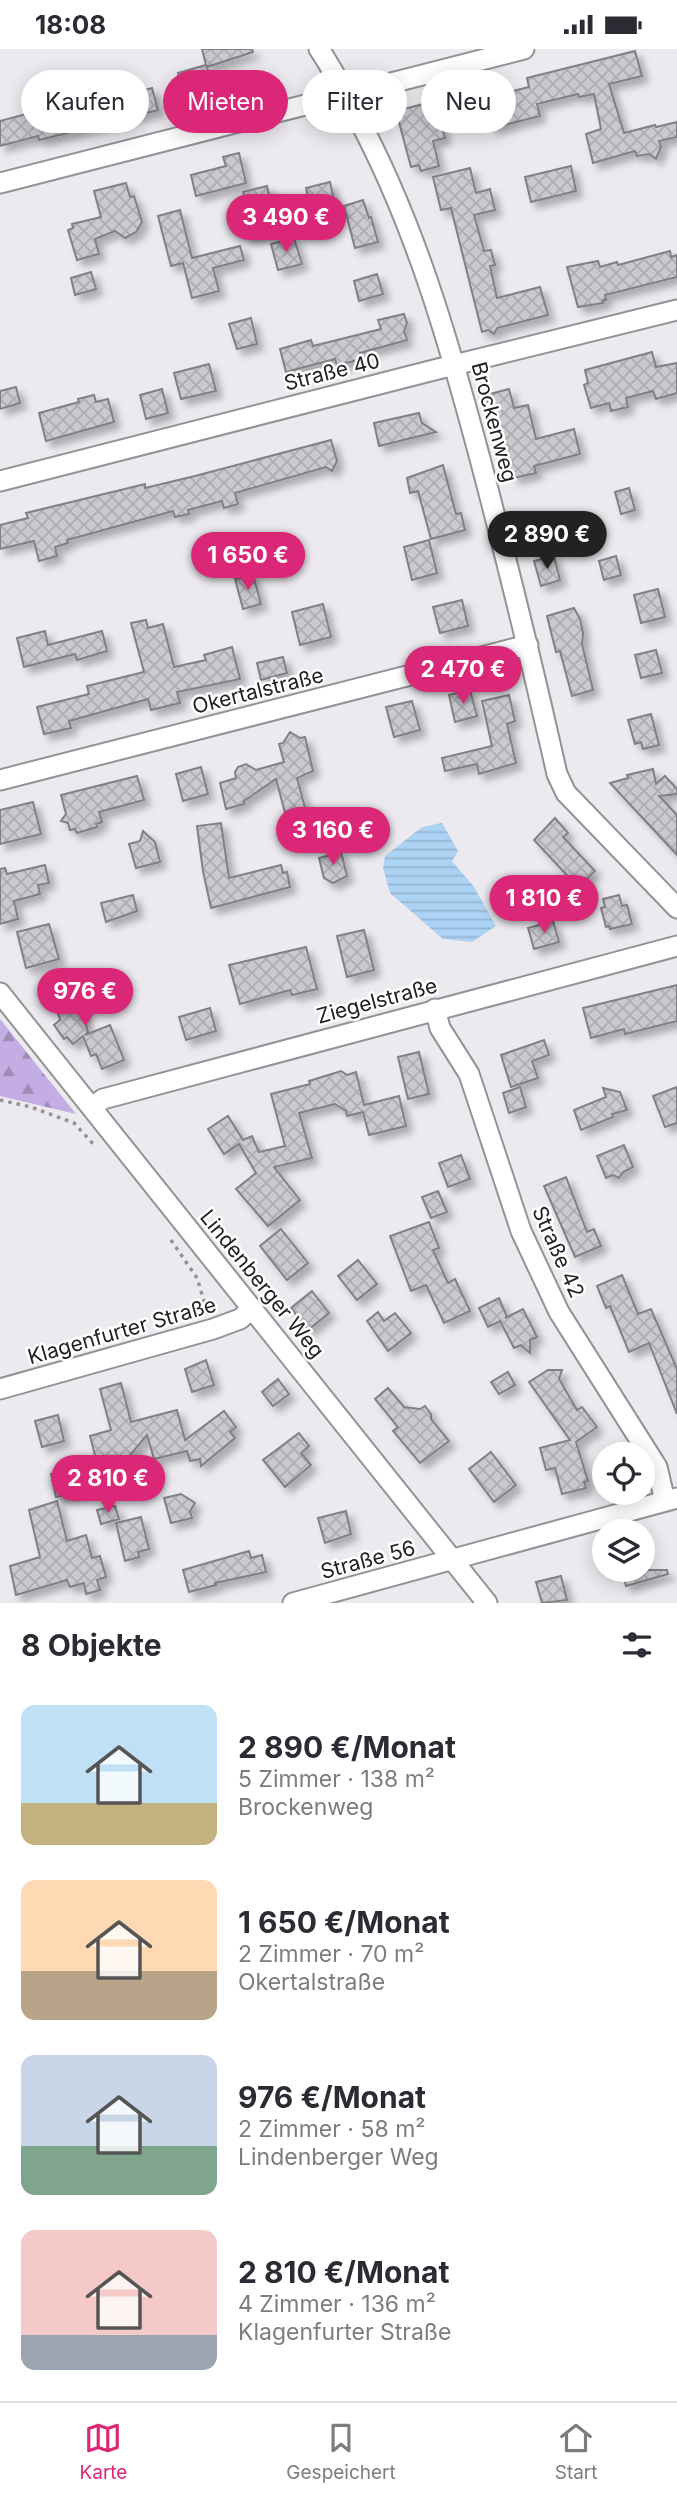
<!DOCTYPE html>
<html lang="de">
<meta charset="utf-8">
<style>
:root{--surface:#fff;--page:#f2f2f3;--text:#2b2b33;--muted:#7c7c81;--line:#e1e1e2;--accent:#db2777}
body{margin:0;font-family:Inter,sans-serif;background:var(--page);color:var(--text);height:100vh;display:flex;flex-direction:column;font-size:26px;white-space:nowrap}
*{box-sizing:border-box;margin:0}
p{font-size:23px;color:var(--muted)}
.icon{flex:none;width:38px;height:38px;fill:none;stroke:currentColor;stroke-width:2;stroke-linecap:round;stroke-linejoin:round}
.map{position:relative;height:1554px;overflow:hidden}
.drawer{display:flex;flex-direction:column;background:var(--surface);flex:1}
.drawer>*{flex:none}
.banner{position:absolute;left:21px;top:21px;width:635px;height:63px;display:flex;gap:14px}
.controls{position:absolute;left:592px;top:1393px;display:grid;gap:14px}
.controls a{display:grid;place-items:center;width:63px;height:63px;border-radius:50%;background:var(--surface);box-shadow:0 4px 18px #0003;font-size:35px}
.price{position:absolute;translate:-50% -60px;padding:0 16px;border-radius:24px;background:var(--accent);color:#fff;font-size:23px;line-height:46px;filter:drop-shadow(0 2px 4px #0008)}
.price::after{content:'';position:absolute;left:50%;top:42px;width:21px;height:16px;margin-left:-10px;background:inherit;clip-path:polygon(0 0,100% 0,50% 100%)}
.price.active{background:#222;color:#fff}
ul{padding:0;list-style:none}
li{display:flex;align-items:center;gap:21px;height:175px;padding:0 21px}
li span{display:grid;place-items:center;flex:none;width:196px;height:140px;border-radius:14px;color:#555}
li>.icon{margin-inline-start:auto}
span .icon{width:84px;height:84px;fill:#fffc;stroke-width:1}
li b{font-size:30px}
h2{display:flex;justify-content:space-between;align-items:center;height:84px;padding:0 21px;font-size:30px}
.pill{padding:0 24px;border-radius:32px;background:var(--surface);box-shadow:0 4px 18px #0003;font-size:24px;line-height:63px}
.pill.active{background:var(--accent);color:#fff}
.status{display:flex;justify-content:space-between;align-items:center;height:49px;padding:0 35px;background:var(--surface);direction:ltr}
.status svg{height:19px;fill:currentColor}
.tab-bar{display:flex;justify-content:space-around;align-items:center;height:98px;border-top:2px solid var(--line);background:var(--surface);font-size:19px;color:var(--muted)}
.tab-bar a{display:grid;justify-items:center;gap:4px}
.tab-bar .active{color:var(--accent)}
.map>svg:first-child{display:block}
</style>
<div class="status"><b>18:08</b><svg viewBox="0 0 49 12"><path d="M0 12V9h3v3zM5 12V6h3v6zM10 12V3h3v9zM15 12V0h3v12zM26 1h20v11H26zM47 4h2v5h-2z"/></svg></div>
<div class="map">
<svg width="677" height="1554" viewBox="0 0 677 1554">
<defs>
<pattern id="forest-firs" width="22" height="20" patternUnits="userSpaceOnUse" patternTransform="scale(1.75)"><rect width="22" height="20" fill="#c3ade2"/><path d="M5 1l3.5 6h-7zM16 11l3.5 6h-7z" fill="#9e8cb7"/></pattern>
<pattern id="water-rules" width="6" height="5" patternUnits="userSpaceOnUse" patternTransform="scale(1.75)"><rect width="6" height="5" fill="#add3f4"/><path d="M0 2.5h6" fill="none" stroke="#95b5d1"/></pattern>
<pattern id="building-cross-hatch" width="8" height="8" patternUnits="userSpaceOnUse" patternTransform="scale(1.75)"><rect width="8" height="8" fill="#cac9cf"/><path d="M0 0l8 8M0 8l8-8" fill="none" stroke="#adacb1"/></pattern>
<filter id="shadow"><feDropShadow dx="6" dy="6" stdDeviation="3.5" flood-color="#0004"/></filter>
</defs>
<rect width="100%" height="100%" fill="#eceaef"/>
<polygon fill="url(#forest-firs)" points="0,970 76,1065 0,1047"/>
<polygon fill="url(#water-rules)" points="442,774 458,802 452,812 474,838 496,877 472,893 443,890 390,844 383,819 385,807 422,778"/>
<g fill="url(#building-cross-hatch)" stroke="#818086" stroke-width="2" filter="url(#shadow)">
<polygon points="202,0 252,0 253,3 207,18 215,46 185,54 178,24 206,16"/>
<polygon points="635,2 642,27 609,35 624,84 655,76 656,78 677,73 677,88 659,92 661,98 656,110 649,105 637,107 635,102 593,114 586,85 601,80 594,45 579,48 578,45 537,55 540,67 492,79 485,49 529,38 527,29"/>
<polygon points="79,30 84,51 129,39 130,45 152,39 158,61 80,81 39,91 38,87 0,97 0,72 60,56 55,36"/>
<polygon points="435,52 445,89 433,92 439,117 421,122 419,116 411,118 396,62"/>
<polygon points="239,104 246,134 196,147 191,126 226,117 223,108"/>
<polygon points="571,117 576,142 531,153 525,128"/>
<polygon points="470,119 476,144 490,140 495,161 474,166 484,202 491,201 495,216 490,217 497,249 540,238 548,266 497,279 494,285 488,281 482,283 451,159 441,161 433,128"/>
<polygon points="330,133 336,159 312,166 306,139"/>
<polygon points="126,134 130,148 134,147 142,173 136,183 125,189 115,182 95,190 99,205 77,211 68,181 73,179 72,175 101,168 94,142"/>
<polygon points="267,137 277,182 246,189 241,166 249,164 243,143"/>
<polygon points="363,151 369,169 371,168 378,193 355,199 344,157"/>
<polygon points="180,161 192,209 240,197 244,211 213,219 219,242 192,249 183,214 171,217 158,167"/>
<polygon points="294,189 302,215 278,221 271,195"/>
<polygon points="670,202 671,208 677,206 677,228 605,246 606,251 603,251 603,254 578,258 567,218 598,212 600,218 617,213 618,216"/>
<polygon points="91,223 96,240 75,246 71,229"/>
<polygon points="377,225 383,245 359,252 354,232"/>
<polygon points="404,265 407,274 404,282 407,291 360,304 362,310 337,316 335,310 286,323 280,300 311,291 313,297 381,280 378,271"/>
<polygon points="251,269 257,295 237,300 229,275"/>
<polygon points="652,303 656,318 677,314 677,344 656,350 653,342 626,349 628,358 611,362 609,354 591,359 584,336 588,334 585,321"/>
<polygon points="209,315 216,342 181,350 174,324"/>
<polygon points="16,338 20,354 0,360 0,342"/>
<polygon points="162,340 168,364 146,370 140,346"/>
<polygon points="509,340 514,359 528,356 536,390 574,380 580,405 534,417 536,424 513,429 501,382 495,383 486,346"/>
<polygon points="94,346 96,353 108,350 114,373 46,392 39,364 79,353 78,350"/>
<polygon points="419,364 422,374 436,383 379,397 374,374"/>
<polygon points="331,391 337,412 332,422 326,418 235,444 238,455 224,459 222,452 188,461 189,465 175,468 173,462 67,491 68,494 55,498 57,507 39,512 34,492 0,500 0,476 28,469 26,464 145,435 145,439 195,427"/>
<polygon points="443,416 456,465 461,464 465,481 431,490 418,442 410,444 407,429"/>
<polygon points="629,439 635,461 621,465 615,443"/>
<polygon points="429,491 437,524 412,531 404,498"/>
<polygon points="554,507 560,531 541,537 534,512"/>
<polygon points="616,507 621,526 604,531 599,512"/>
<polygon points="253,526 261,555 243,560 235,530"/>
<polygon points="658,540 665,568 641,574 634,546"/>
<polygon points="462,551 468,577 440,584 433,558"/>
<polygon points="323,555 331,588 300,596 292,563"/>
<polygon points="574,559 580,570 583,584 582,595 593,641 572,647 560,602 556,603 547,567"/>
<polygon points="146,571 148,579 163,575 174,618 206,611 204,606 232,598 240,630 177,643 180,654 151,661 148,650 69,672 71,679 44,685 37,658 89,645 87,637 144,623 131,574"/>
<polygon points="45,582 48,596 102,582 107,602 77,611 75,605 24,618 17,589"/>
<polygon points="656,601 662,624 641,629 635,606"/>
<polygon points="283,608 287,624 261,631 257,614"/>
<polygon points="470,641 477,667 455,673 449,646"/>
<polygon points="509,646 515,672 507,675 516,714 479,725 477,715 445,722 442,709 492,697 482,652"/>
<polygon points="412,652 420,681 394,688 386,658"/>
<polygon points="651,665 659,696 643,700 641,693 635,695 628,671"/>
<polygon points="290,683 300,689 305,688 313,722 297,729 308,770 288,775 276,730 244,752 244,755 226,760 220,734 236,729 235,723 238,718 246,715 256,721 284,713 279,695 283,694"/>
<polygon points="201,718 208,745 183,752 176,725"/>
<polygon points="653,720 656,735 665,727 677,740 677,745 659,747 677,766 677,806 610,734 628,729 627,726"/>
<polygon points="137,727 144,751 99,763 102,773 96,775 97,778 77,784 75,780 70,781 68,774 61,772 66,765 61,746"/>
<polygon points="33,753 41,785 0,795 0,761"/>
<polygon points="555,769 568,784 563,788 595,822 578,838 534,791"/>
<polygon points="221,774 229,829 281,816 283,824 287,823 290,838 211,859 203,822 197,777"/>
<polygon points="143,782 155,793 160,813 136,819 129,795 140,792"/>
<polygon points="341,803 347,827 333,834 324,829 319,809"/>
<polygon points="45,816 49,834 38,836 40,845 14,852 18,870 0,875 0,820 5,819 7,825"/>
<polygon points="133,846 137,862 106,873 101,854"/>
<polygon points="619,846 622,857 627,856 632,875 610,880 609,877 606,878 601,859 605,858 603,850"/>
<polygon points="553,872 559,893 534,900 528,879"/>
<polygon points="49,875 59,910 26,919 17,883"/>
<polygon points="364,881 374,921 347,928 337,887"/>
<polygon points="306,898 317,940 292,946 290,941 240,955 229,916"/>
<polygon points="76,935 88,983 85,986 110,976 124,1011 102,1020 96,1005 91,1007 83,987 73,995 67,988 64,990 54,976 60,971 52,942"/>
<polygon points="677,936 677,972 625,985 624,980 591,989 583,959"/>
<polygon points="210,959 216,982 186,991 179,968"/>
<polygon points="544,991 549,1006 532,1012 538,1029 511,1038 501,1006"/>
<polygon points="419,1003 429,1045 408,1050 398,1008"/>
<polygon points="341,1022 347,1026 356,1023 364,1056 399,1047 406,1077 369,1086 363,1063 347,1067 346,1062 335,1055 299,1064 312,1109 274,1118 300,1151 268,1177 236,1140 256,1124 239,1095 224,1105 208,1080 228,1067 243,1091 252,1087 259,1103 285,1097 271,1045 310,1035 309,1032"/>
<polygon points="520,1038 526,1058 509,1064 503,1044"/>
<polygon points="677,1038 677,1074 665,1078 653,1047"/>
<polygon points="603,1039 620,1043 627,1061 612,1065 613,1068 581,1081 574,1061 606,1048"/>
<polygon points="624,1096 633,1118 623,1123 619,1129 613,1126 606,1129 597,1107"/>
<polygon points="461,1106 470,1130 448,1138 439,1114"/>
<polygon points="566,1128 587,1183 594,1180 601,1197 575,1208 544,1137"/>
<polygon points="438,1142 447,1163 431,1169 422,1148"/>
<polygon points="429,1173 439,1199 433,1201 448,1234 455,1230 470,1262 444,1274 426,1236 411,1242 390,1187"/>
<polygon points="281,1180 308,1214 287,1231 260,1197"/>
<polygon points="358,1211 377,1235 357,1251 338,1227"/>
<polygon points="622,1226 638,1265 651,1260 677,1320 677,1365 649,1294 629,1303 610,1257 606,1259 597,1237"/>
<polygon points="312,1242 329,1264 308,1281 291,1259"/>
<polygon points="499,1249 507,1268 505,1269 523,1260 537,1288 530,1291 530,1304 521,1296 514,1299 500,1272 488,1278 479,1259"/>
<polygon points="378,1263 384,1272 395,1264 411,1284 388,1302 367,1272"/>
<polygon points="206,1311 214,1336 192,1343 185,1320"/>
<polygon points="548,1321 562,1321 559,1330 577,1361 582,1358 597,1378 576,1393 588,1432 584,1433 586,1439 562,1445 555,1419 546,1421 540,1399 570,1391 529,1333"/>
<polygon points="508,1323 515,1336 499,1345 491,1333"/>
<polygon points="278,1330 289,1345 273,1357 262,1343"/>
<polygon points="121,1334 131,1373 177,1361 185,1391 224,1362 236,1378 230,1383 235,1389 201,1417 200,1410 190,1412 187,1402 154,1410 147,1386 125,1412 128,1423 85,1434 86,1441 56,1448 51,1425 97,1414 90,1387 111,1381 100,1340"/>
<polygon points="388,1339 404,1358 420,1360 425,1357 431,1365 431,1370 449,1392 420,1414 393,1382 398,1378 375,1350"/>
<polygon points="58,1366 64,1392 42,1398 35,1372"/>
<polygon points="299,1384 309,1397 301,1404 311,1416 285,1438 263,1411"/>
<polygon points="491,1403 516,1436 494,1453 469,1420"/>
<polygon points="181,1445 195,1454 190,1462 192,1469 171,1474 164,1449"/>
<polygon points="57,1452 67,1492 86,1486 92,1509 100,1507 106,1528 97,1531 100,1541 86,1545 84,1534 70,1538 67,1531 16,1546 10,1517 40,1508 29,1461"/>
<polygon points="115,1457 119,1470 101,1475 97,1461"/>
<polygon points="346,1462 351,1485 325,1494 318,1469"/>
<polygon points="141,1468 149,1500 138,1503 139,1508 125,1512 116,1474"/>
<polygon points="249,1502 251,1509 262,1506 266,1523 215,1534 216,1536 189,1543 183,1521"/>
<polygon points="622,1521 667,1521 668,1525 626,1537"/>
<polygon points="561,1527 567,1551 542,1554 536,1533"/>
</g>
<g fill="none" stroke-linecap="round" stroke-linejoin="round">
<g stroke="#939296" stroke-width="23">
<g id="street">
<path d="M319,0C334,22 345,45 358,69C415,176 448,290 479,406C507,512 533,618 557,725L566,744L677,859"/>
<polyline points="0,134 524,0"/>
<polyline points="0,432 434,321 677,261"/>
<polyline points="0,731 528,596"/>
<polyline points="0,944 487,1554"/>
<polyline points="435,960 440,979 469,1025 521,1182 559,1263 657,1418 665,1452"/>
<polyline points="92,1058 103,1050 677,897"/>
<polyline points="0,1340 213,1280 240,1270 252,1260"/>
<polyline points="293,1554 677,1449"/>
</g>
</g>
<g stroke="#929195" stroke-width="3.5" stroke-dasharray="3.5 5" stroke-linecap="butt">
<polyline points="0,1051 31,1058 74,1074 96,1098"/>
<polyline points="171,1191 197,1229 208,1265"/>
</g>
<use href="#street" stroke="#fff" stroke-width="19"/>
</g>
<g text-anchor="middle" stroke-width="5" stroke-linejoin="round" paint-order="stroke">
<g font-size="21" fill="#222123" stroke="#fff">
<text transform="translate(332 323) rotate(-14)" y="7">Straße 40</text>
<text transform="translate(494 373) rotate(75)" y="7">Brockenweg</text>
<text transform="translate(258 642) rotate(-14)" y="7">Okertalstraße</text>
<text transform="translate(377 952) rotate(-15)" y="7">Ziegelstraße</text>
<text transform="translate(558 1203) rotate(66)" y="7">Straße 42</text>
<text transform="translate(262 1235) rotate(51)" y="7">Lindenberger Weg</text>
<text transform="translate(122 1282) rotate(-16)" y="7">Klagenfurter Straße</text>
<text transform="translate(368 1511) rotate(-15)" y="7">Straße 56</text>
</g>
</g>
</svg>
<div class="controls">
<a><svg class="icon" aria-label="locate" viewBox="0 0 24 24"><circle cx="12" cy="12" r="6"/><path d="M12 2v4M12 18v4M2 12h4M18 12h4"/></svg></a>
<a><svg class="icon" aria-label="layers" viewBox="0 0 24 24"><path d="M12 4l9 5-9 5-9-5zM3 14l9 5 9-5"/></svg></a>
</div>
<b class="price" style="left:286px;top:205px">3 490 €</b>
<b class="price active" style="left:547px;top:522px">2 890 €</b>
<b class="price" style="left:248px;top:543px">1 650 €</b>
<b class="price" style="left:463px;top:657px">2 470 €</b>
<b class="price" style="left:333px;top:818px">3 160 €</b>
<b class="price" style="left:544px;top:886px">1 810 €</b>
<b class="price" style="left:85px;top:979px">976 €</b>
<b class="price" style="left:108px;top:1466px">2 810 €</b>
<div class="banner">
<a class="pill">Kaufen</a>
<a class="pill active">Mieten</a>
<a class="pill">Filter</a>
<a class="pill">Neu</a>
</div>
</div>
<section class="drawer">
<h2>8 Objekte<svg class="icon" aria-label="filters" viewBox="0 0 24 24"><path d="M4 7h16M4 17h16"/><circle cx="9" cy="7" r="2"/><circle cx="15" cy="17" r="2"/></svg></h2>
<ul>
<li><span style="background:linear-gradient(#bfe0f5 70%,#c2b280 0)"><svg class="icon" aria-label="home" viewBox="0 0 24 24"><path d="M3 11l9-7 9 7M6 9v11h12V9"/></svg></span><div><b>2 890 €/Monat</b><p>5 Zimmer · 138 m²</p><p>Brockenweg</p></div></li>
<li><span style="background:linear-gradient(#ffd9b3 65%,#b9a48a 0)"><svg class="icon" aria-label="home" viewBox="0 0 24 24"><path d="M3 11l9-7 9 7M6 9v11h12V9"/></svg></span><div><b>1 650 €/Monat</b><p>2 Zimmer · 70 m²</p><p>Okertalstraße</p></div></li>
<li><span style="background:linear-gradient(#c9d6e8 65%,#7fa58c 0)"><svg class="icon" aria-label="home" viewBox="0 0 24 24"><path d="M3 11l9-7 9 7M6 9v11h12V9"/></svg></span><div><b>976 €/Monat</b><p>2 Zimmer · 58 m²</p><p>Lindenberger Weg</p></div></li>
<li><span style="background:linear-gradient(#f6c9c9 75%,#9aa5b1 0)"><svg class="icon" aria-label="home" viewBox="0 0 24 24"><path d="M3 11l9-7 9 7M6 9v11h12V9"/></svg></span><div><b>2 810 €/Monat</b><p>4 Zimmer · 136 m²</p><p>Klagenfurter Straße</p></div></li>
</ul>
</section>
<nav class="tab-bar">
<a class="active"><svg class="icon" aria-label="map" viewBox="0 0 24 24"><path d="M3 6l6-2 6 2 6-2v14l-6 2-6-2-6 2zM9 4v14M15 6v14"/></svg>Karte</a>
<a><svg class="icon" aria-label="saved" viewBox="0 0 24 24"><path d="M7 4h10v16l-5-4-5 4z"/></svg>Gespeichert</a>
<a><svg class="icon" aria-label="home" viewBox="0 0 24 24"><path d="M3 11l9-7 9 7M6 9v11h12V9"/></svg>Start</a>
</nav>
